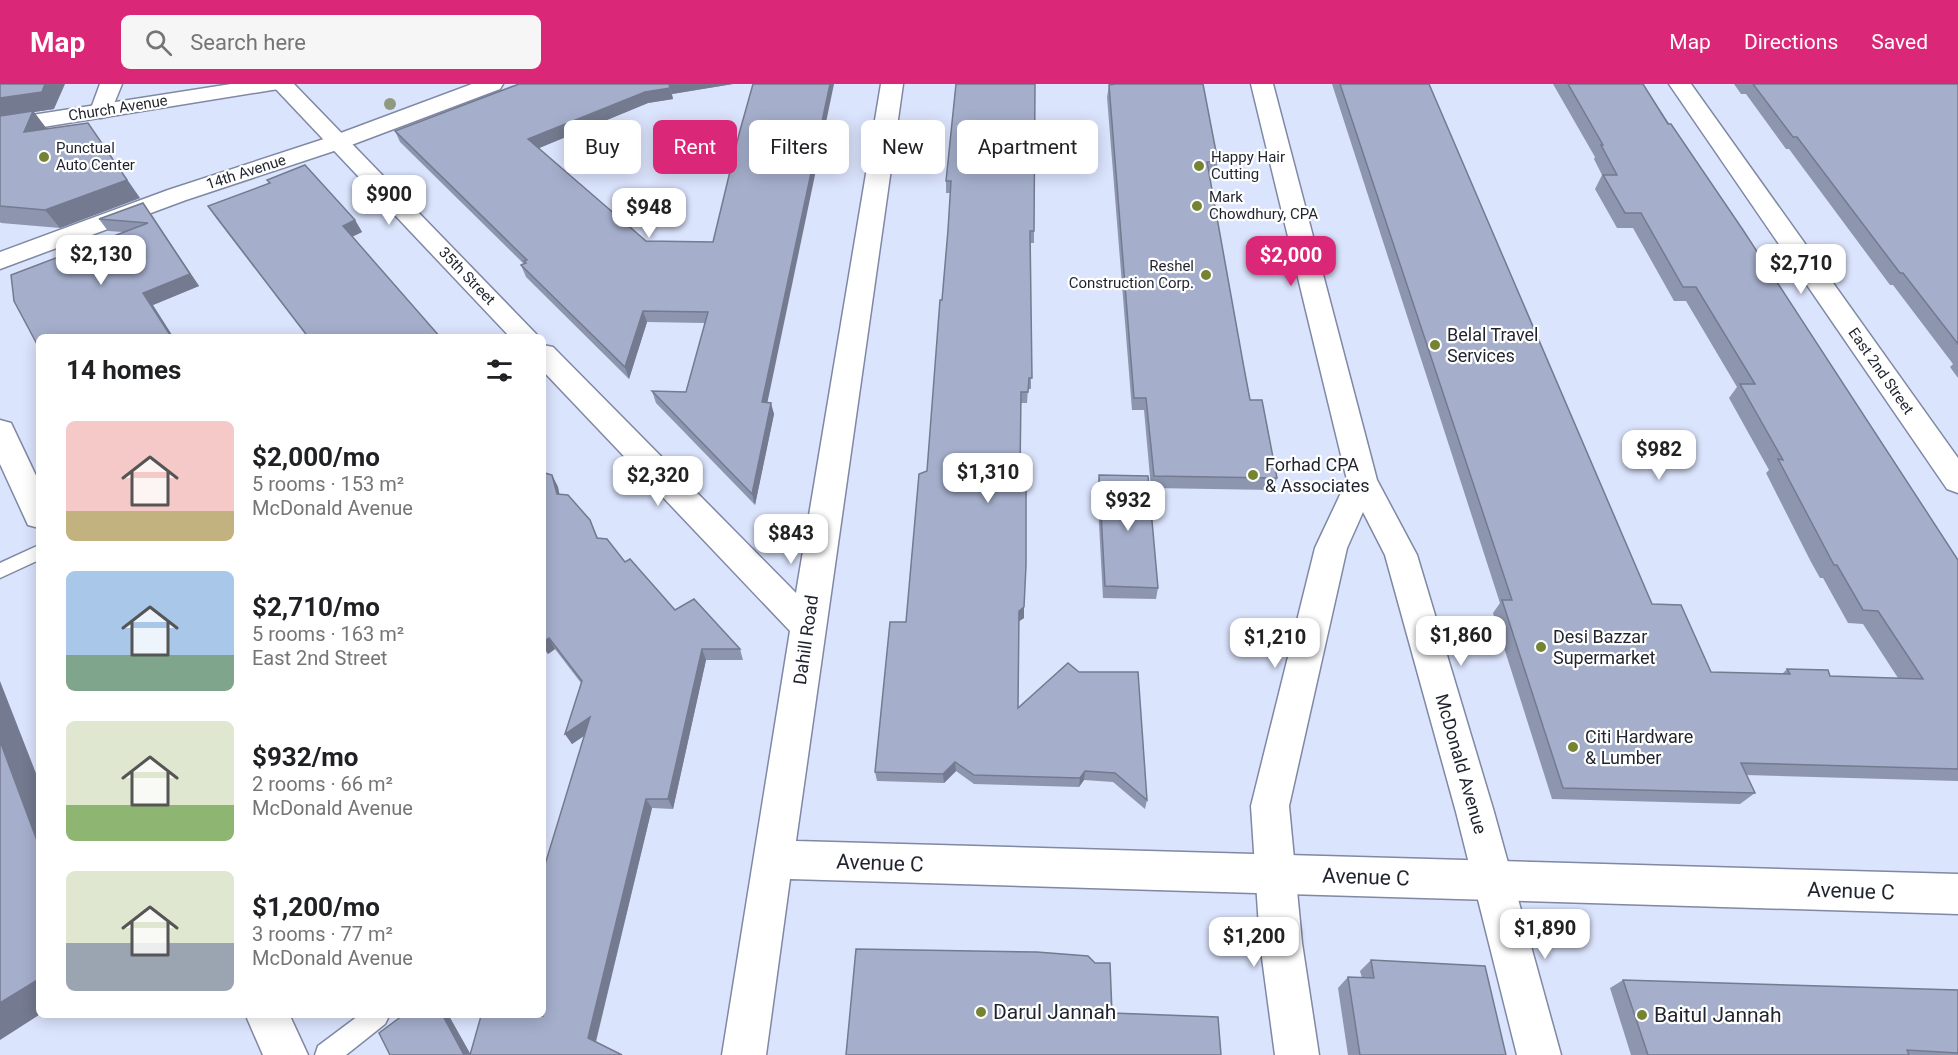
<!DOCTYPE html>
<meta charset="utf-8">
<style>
:root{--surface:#fff;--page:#f6f6f6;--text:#202124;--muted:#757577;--accent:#db2777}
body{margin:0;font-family:Roboto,sans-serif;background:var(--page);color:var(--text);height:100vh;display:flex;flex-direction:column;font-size:22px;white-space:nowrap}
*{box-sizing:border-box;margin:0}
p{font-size:20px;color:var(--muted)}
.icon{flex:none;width:33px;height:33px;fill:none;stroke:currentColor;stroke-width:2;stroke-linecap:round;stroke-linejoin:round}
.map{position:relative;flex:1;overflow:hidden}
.drawer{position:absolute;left:36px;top:250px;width:510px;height:684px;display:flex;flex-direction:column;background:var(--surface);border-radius:9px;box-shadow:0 3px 15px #0003}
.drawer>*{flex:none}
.banner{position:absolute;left:564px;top:36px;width:570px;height:54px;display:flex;gap:12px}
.price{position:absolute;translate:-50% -51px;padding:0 14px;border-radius:12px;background:#fff;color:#222;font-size:20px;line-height:39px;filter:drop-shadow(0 2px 3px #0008)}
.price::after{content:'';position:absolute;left:50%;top:36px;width:18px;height:14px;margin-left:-9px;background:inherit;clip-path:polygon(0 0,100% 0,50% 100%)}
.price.current{background:var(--accent);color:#fff}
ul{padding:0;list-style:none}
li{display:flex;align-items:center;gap:18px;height:150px;padding:0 30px}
li span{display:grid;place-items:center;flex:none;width:168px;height:120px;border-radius:9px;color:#555}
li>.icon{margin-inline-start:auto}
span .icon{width:72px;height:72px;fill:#fffc;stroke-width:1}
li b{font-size:26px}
h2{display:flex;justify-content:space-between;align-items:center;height:72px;padding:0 30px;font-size:26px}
.pill{padding:0 21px;border-radius:9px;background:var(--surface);box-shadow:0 3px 15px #0003;font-size:21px;line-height:54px}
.pill.current{background:var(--accent);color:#fff}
header{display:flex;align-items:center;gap:36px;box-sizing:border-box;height:84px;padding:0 30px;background:var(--accent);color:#fff}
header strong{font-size:28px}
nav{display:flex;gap:33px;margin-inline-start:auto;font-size:21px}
.search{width:420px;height:54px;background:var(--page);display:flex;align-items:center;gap:15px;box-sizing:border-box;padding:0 21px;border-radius:9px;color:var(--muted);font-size:22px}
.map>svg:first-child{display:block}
</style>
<header>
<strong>Map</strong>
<div class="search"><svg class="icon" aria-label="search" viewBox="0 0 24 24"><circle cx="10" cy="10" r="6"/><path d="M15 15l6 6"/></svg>Search here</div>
<nav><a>Map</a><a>Directions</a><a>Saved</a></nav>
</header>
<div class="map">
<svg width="1958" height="971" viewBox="0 0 1958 971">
<rect width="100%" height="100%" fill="#dbe4fd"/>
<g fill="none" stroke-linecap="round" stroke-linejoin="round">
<g stroke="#7f88a4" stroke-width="3">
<g id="service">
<polygon points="39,461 39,476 0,494 0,479"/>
<polygon points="358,932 389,932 385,940 346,971 315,971 318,962"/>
</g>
</g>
<g stroke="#7f88a4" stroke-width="3">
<g id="minor">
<polygon points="100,0 122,0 109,32 101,34 93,32 90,27"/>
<polygon points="271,0 294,0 540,254 511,254"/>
<polygon points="881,0 903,0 796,757 1958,790 1958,830 790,795 766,971 722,971 790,547 543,287 543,261 553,263 796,509"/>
<polygon points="1669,0 1691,0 1958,374 1958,409 1947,405"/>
<polygon points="0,336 11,339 39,398 39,444 28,441 0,380"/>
<polygon points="246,932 290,932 308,971 263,971"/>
</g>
</g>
<g stroke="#7f88a4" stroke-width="3">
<polygon id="tertiary" points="231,0 283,0 280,5 272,6 0,50 0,36"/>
</g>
<g stroke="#7f88a4" stroke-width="3">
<g id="secondary">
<polygon points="472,0 503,0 500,5 346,63 186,116 0,185 0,168 168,106 330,53"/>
<polygon points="1251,0 1273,0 1377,396 1417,471 1494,728 1561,971 1517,971 1456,728 1385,471 1363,428 1347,464 1289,722 1302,859 1319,971 1275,971 1260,859 1251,722 1315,464 1347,396"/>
</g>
</g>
<use href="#service" fill="#fff" fill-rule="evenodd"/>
<use href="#minor" fill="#fff" fill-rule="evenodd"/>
<use href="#tertiary" fill="#fff" fill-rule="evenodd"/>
<use href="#secondary" fill="#fff" fill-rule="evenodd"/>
</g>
<circle fill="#909a80" cx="390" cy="20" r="6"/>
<g fill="#8e96af">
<polygon points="0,0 54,25 34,28 46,45 140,114 60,144 1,139 0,138"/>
<polygon points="519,0 733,0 672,10 673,15 648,19 539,64 646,157 713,158 767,318 774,330 755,421 656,319 652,307 686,308 705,239 647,238 629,295 526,193 521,181 524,180 400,58 395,47"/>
<polygon points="956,0 1034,147 1034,159 1030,159 1031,305 1028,305 1027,319 1021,319 1020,389 1024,534 1019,537 1018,624 1068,579 1147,716 1145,725 1113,698 1084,696 1079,703 974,700 956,687 944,699 877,697 875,688 906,538 927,387 948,146 951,109 946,109 946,97"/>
<polygon points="1114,0 1203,0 1218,78 1215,90 1209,90 1250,316 1277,394 1273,406 1151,404 1144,326 1132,326 1107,13 1109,1"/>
<polygon points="1332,0 1429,0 1652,520 1711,588 1782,590 1787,585 1830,592 1898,594 1863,540 1848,539 1823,494 1820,494 1811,478 1766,389 1769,386 1729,314 1737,303 1686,217 1674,217 1633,144 1617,144 1595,105 1602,91 1594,75 1595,73 1553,0 1643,0 1958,476 1958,697 1746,691 1755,709 1740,720 1552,715 1493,529 1500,519"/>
<polygon points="1734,0 1958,0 1958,294 1950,283 1953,280 1893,201 1890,201 1789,65 1786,65 1746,10 1741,10"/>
<polygon points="267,96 355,136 362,148 352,153 441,254 308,254 216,134 208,122 269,99"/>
<polygon points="152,131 199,202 153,221 39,254 123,148 108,147 99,135"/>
<polygon points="543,385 545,389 552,391 558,403 559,410 568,411 590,436 598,454 607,455 625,478 630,475 675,526 694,515 740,565 743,576 706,576 673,725 652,724 596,958 622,971 390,971 379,949 402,932 449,932 470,970 481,932 543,932 543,787 585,651 572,660 565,650 581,599 555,565 548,570 543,563"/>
<polygon points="1099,391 1158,504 1156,515 1103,514 1097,403"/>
<polygon points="1371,876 1506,971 1348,971 1338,904 1348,893 1362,894 1360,887"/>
<polygon points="1623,896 1958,906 1958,971 1631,971 1610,904"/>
</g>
<g fill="#747a8f">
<polygon points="45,0 65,0 54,25 34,28 47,45 38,66 0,34 0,14"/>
<polygon points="669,0 733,0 672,10"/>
<polygon points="830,0 834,0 765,330 762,318"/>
<polygon points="670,4 673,15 648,19 532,67 528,55 645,8"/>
<polygon points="88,39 140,114 60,144 45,126"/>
<polygon points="143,119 199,202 153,221 174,254 172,254 143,209 190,190"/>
<polygon points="355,136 362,148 349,154 343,142"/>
<polygon points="643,227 647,238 629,295 625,283"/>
<polygon points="771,319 774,330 755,421 752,410"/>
<polygon points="552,391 558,403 562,422 557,410"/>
<polygon points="1024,523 1024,534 1018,538 1019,527"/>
<polygon points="549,554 555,565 548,570 543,562 543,558"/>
<polygon points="702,565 706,576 673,725 668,715"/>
<polygon points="0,597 39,697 39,762 0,657"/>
<polygon points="590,633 596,644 572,660 565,650"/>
<polygon points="955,678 956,687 944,699 943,690"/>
<polygon points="1085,687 1084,696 1079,703 1080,694"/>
<polygon points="646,715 652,724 595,960 588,954"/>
<polygon points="39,895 39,931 0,956 0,919"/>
<polygon points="443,932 449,932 471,971 464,971"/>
</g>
<g fill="#a5afcc" stroke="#747a8f" stroke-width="1.5">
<polygon points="0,0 45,0 42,8 0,14"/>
<polygon points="519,0 669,0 670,4 645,8 528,55 646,157 713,158 739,50 753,0 830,0 762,318 771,319 752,410 652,307 686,308 708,228 643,227 625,283 521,181 526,179 524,177 527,176 395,47"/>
<polygon points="956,0 1035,0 1034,147 1030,147 1032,294 1029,294 1028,308 1021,308 1020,389 1026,395 1026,481 1024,523 1019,527 1018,624 1068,579 1079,588 1138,588 1147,716 1115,689 1085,687 1080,694 974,691 955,678 943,690 875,688 890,538 906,538 919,390 927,387 940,216 942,216 948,146 951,97 946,97"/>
<polygon points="1116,0 1203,0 1218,78 1207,78 1244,284 1250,316 1262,316 1277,394 1154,392 1146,314 1134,314 1109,1"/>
<polygon points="1340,0 1429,0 1652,520 1681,521 1711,588 1790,590 1787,585 1828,586 1830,592 1923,595 1878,527 1863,526 1837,481 1834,481 1825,464 1778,375 1783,376 1740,300 1755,300 1696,203 1683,203 1641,129 1625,129 1603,91 1617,91 1601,61 1603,61 1568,0 1643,0 1668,40 1671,40 1743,146 1958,476 1958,685 1741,679 1755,709 1563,704 1502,516 1512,516"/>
<polygon points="1753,0 1958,0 1958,260 1903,189 1900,189 1797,53 1793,53"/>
<polygon points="33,27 24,48 88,39 127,96 45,126 0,122 0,32"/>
<polygon points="305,81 355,136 343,142 441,254 309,254 208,122 270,99 267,96"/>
<polygon points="143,119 190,190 143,209 172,254 39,254 39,264 14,217 11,191 148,139 99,135"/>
<polygon points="543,385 545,389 552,391 557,410 568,411 590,436 597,454 607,455 625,478 630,475 675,526 694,515 740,565 702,565 668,715 646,715 588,954 622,971 470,971 481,932 543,932 543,787 590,633 565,650 582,597 549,554 543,558"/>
<polygon points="1099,391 1148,392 1158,504 1105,502"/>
<polygon points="0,657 39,762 39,895 0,919"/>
<polygon points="856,865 1037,868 1088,872 1095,879 1110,879 1112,929 1218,933 1221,971 846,971"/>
<polygon points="1371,876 1485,882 1506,971 1360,971 1348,893 1374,894"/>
<polygon points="1623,896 1958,906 1958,969 1907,966 1909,971 1648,971"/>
<polygon points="402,932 443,932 464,971 390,971 379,949"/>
</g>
<g fill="#758432" stroke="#fff" stroke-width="2">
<circle cx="44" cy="73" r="6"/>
<circle cx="1199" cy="82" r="6"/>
<circle cx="1197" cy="122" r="6"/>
<circle cx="1206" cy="191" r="6"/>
<circle cx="1435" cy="261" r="6"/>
<circle cx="1253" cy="391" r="6"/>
<circle cx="1541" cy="563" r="6"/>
<circle cx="1573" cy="663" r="6"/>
<circle cx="981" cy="928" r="6"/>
<circle cx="1642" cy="931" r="6"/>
</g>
<g text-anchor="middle" stroke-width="4.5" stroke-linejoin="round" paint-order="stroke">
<g font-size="15" fill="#1f232e" stroke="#fff">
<text transform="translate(118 24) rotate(-9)" y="5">Church Avenue</text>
<text transform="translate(246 88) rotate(-18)" y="5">14th Avenue</text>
<text transform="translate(467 192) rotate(46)" y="5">35th Street</text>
<text transform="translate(1881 287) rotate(55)" y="5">East 2nd Street</text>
</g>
<g font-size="15" fill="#1f232e" stroke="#fff" text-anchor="start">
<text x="56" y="69">Punctual<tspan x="56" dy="17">Auto Center</tspan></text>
<text x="1211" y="78">Happy Hair<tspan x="1211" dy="17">Cutting</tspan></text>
<text x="1209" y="118">Mark<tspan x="1209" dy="17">Chowdhury, CPA</tspan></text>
<text x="1194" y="187" text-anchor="end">Reshel<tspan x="1194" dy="17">Construction Corp.</tspan></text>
</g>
<g font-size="18" fill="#1f232e" stroke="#fff" text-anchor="start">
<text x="1447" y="257">Belal Travel<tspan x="1447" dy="21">Services</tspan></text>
<text x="1265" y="387">Forhad CPA<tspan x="1265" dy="21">&amp; Associates</tspan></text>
<text x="1553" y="559">Desi Bazzar<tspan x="1553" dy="21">Supermarket</tspan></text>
<text x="1585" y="659">Citi Hardware<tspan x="1585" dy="21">&amp; Lumber</tspan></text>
</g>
<g font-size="18" fill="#1f232e" stroke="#fff">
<text transform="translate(806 556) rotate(-82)" y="6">Dahill Road</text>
<text transform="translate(1461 680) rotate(74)" y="6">McDonald Avenue</text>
</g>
<g font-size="21" fill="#1f232e" stroke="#fff">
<text transform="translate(880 779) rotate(2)" y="7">Avenue C</text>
<text transform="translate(1366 793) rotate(2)" y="7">Avenue C</text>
<text transform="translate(1851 807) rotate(2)" y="7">Avenue C</text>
</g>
<g font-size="21" fill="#1f232e" stroke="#fff" text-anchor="start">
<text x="993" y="935">Darul Jannah</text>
<text x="1654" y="938">Baitul Jannah</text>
</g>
</g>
</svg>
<b class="price" style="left:389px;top:142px">$900</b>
<b class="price" style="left:649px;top:155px">$948</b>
<b class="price" style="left:101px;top:202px">$2,130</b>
<b class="price current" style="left:1291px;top:203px">$2,000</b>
<b class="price" style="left:1801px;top:211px">$2,710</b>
<b class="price" style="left:1659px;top:397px">$982</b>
<b class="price" style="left:988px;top:420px">$1,310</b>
<b class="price" style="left:658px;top:423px">$2,320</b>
<b class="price" style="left:1128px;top:448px">$932</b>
<b class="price" style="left:791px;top:481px">$843</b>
<b class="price" style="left:1461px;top:583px">$1,860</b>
<b class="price" style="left:1275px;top:585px">$1,210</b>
<b class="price" style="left:1545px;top:876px">$1,890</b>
<b class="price" style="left:1254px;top:884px">$1,200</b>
<div class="banner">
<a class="pill">Buy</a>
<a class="pill current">Rent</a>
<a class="pill">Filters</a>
<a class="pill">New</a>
<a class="pill">Apartment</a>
</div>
<section class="drawer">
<h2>14 homes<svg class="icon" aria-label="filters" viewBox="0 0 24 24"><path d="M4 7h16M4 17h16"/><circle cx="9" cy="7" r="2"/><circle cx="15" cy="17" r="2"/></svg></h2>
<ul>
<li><span style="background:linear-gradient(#f6c9c9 75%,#c2b280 0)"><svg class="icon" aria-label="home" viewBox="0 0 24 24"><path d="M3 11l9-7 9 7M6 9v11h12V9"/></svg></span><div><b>$2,000/mo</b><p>5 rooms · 153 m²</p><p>McDonald Avenue</p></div></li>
<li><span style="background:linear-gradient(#a9c7e8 70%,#7fa58c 0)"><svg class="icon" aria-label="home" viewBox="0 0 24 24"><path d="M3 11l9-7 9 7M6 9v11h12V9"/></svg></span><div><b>$2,710/mo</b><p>5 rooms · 163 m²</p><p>East 2nd Street</p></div></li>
<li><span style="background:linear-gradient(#dfe7d0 70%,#8fb573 0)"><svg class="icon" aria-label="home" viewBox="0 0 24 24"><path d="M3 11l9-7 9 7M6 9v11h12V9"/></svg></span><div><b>$932/mo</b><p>2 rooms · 66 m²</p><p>McDonald Avenue</p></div></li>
<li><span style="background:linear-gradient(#dfe7d0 60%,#9aa5b1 0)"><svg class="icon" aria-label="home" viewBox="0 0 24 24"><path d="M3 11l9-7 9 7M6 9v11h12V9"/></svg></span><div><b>$1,200/mo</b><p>3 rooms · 77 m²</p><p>McDonald Avenue</p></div></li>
</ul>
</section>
</div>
